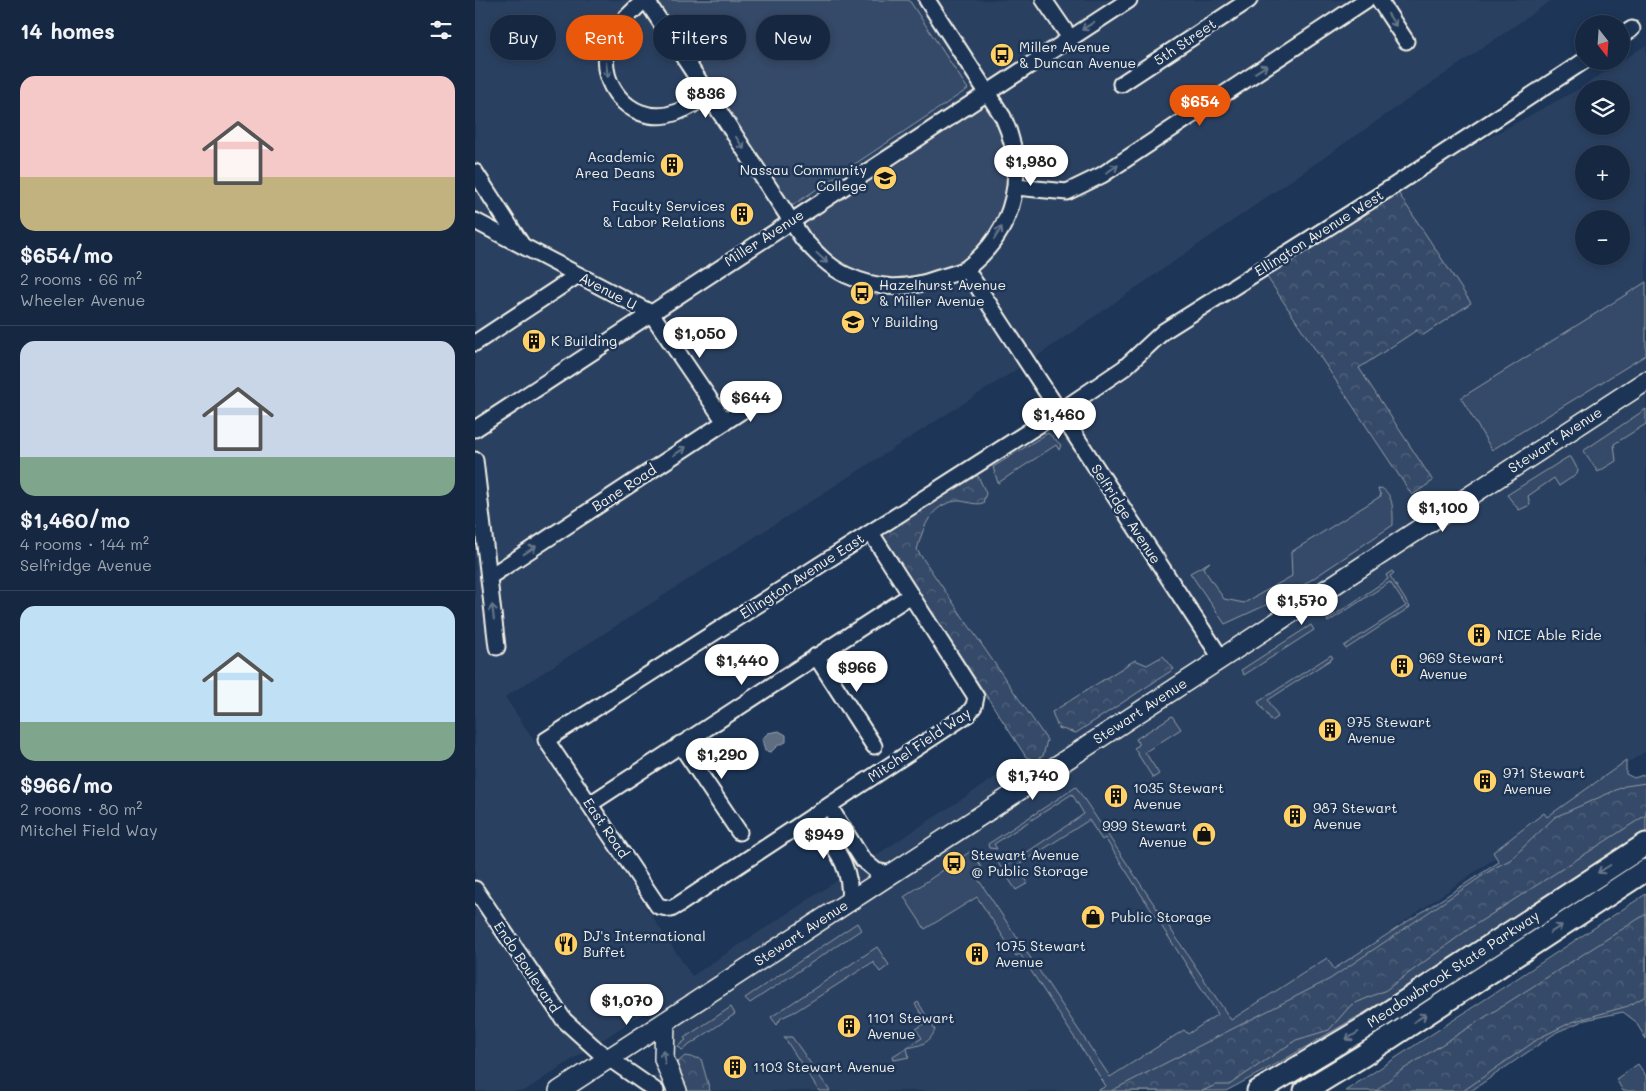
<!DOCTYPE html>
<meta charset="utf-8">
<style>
:root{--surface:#162841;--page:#1f3048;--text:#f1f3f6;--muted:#9ea6b1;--line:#35445a;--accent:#ea580c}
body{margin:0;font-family:Mali,sans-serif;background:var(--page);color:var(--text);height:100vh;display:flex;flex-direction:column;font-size:19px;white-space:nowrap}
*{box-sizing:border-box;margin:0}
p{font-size:16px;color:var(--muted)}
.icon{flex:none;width:28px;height:28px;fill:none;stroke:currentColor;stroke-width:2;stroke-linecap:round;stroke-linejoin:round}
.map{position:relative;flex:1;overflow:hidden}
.drawer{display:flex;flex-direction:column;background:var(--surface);width:475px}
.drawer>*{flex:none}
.hud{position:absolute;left:15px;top:15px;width:475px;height:45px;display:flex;gap:10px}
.needle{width:32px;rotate:163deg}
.tools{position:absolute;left:1100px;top:15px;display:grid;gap:10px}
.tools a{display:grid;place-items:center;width:55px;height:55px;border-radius:50%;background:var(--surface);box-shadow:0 2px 8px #0003,0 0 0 1px var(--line);font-size:25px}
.price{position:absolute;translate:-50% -42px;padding:0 11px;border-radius:18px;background:#fff;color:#222;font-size:16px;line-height:32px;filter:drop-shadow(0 1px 2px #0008)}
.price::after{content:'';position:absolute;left:50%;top:30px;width:15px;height:11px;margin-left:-8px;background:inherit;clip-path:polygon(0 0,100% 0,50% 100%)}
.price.selected{background:var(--accent);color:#fff}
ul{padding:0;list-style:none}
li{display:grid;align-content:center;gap:10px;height:265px;padding:0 20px}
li+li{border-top:1px solid var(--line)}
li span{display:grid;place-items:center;height:155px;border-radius:15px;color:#555}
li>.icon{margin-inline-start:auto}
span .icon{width:90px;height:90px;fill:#fffc;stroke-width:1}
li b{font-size:21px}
h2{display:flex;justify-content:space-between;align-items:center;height:60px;padding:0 20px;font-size:21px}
.pill{padding:0 18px;border-radius:22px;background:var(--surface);box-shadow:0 2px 8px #0003,0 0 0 1px var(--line);font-size:18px;line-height:45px}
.pill.selected{background:var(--accent);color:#fff}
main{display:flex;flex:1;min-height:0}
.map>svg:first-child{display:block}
</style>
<main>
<section class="drawer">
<h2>14 homes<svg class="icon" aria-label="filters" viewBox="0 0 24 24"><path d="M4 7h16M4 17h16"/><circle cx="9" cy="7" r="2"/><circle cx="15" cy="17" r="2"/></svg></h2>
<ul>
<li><span style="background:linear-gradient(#f6c9c9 65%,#c2b280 0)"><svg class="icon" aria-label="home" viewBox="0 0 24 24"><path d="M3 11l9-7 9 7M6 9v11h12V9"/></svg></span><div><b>$654/mo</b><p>2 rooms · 66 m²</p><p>Wheeler Avenue</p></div></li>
<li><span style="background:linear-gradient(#c9d6e8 75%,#7fa58c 0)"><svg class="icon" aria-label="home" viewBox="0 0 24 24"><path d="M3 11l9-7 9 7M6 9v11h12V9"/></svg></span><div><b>$1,460/mo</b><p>4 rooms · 144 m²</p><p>Selfridge Avenue</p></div></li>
<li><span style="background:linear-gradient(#bfe0f5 75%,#7fa58c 0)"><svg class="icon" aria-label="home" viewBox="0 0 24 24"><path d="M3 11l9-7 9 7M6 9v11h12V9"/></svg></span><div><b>$966/mo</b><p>2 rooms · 80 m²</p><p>Mitchel Field Way</p></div></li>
</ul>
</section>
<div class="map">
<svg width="1171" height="1091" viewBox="0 0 1171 1091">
<defs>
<pattern id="forest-crowns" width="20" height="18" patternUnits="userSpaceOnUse" patternTransform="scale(1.25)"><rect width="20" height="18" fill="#354a67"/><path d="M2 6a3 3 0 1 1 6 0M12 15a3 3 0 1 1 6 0" fill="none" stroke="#53657d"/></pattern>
</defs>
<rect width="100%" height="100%" fill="#1d3557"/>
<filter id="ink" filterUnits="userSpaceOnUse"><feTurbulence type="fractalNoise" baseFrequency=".02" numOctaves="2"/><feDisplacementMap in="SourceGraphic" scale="10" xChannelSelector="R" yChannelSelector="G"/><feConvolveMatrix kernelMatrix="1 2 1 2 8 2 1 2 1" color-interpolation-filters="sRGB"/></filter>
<g filter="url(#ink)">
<path fill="#2a4060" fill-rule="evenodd" d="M0,0H1077L561,357L30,697L217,976L551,757L402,526L920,188L1102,90L1171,45V751L1072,817L1047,839L851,976L626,1091H163L161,1089L196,1062L194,1042L200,1026L184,1003L49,1091H0ZM1109,89H1146V126H1109ZM1109,154H1146V191H1109ZM1109,219H1146V256H1109Z"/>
<g fill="#354a67" stroke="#949ea8">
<polygon points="179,0 434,0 493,89 315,207"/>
<path d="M512,103C543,152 547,200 505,245C499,251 492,263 484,266C473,270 461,272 450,275C430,280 411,285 391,278C363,269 344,248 328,225Z"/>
<polygon points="1171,282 1171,355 1017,450 986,398"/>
<polygon points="1171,409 1171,424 1139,444 1141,461 1123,472 1108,451"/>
<polygon points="573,433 586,445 584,450 581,445 523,483 518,467"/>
<polygon points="1093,457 1096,457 1103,470 1102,474 1084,486 1079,478 1053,496 1055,505 1044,510 1032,495"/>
<path d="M906,488C919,494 918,512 918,525L815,594L750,624L715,573L735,562L728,568L749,599L769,603L817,576L816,552L906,496L903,489Z"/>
<polygon points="917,571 919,573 915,576 935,607 871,649 869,646 931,606 915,582 853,622 852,620 913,579 911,575"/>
<polygon points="836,625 839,630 769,675 766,670"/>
<polygon points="856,655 858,658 793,700 803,717 797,721 783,702"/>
<polygon points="697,716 706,729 670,752 684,774 678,778 659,748 664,745 661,739"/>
<polygon points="1151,761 1151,774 1159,778 1171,774 1171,835 972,964 805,1062 751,1091 622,1091 631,1086 545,954 541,956 502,897 450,929 429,897 496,851 508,870 501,876 635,1077 709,1030 713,1034 743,1014 630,838 627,840 614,820 542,866 553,883 541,890 523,863 528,859 533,865 609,814 597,794 519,844 522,849 514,848 513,844 601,787 756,1020 852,958 859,969 1024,862 1018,852 1069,813 1072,817"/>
<polygon points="1171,894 1171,1039 1160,1021 1148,1012 1110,1020 1082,1032 996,1091 870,1091"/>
<polygon points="382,923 386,930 275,1003 270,998"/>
<polygon points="402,947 414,965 405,972 398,962 321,1011 306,1018 302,1025 296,1017"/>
<path d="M443,1002L460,1030C454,1044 446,1045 432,1048L434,1057L419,1060L418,1056L447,1038L441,1029L452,1022L440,1004Z"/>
<polygon points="256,1007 260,1014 207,1050 203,1046 211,1040 209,1038"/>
<polygon points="309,1037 317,1037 355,1091 344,1091"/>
<polygon points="1163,1064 1171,1076 1171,1091 1148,1091 1141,1079"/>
</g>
<g fill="url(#forest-crowns)" stroke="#949ea8">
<polygon points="920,188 996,303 947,336 942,330 884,368 958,481 937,495 790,274"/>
<path d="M496,476H503L511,493L508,503C499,506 490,500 481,501C455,505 448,528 442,550L572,740L568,756L560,760L551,757L405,531Z"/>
<polygon points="688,656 699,669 601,733 583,728 577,712 660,660 672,665"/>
<polygon points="1171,783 1171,815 995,928 911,990 876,1005 854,1030 821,1040 754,1085 741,1085 727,1091 636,1091 855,979 1019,868 1035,860 1080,817 1150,786"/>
<polygon points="1171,914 1171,996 1153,1006 1097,1022 1066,1037 988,1091 901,1091 921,1074"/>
<polygon points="210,1056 226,1059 235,1091 201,1091 192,1082 203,1062"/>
</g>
<polygon fill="#5e6d82" stroke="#9aa2ab" points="304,731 311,735 311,742 302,746 296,752 290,751 287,739 293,733"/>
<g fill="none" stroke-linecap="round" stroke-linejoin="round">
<g stroke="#f4f1e8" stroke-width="19">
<g id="minor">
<path d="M169,0C156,14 136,28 132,48C123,84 154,122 192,115C208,112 220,103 233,95"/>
<path d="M171,0L328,239C341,253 354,267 371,275C404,290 431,290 464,278C472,275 485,273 492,268C541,230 553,172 528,117L452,0"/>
<polyline points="569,0 595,38"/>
<polyline points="904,0 931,41"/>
<polyline points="1146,36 1157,29"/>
<polyline points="646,84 774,0"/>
<polyline points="0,172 47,245"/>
<polyline points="541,187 592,192 627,175 891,0"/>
<polyline points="0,221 176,313 250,422"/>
<polyline points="491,269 746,658"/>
<polyline points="0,343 103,275"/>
<polyline points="0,429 654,0"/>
<polyline points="0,460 22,647"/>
<polyline points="396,533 501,697 499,706 493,714 203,905 196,909 183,906 71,740 584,412 649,368 689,331 917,187 1109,61"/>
<polyline points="14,577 285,399"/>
<polyline points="341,656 399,746"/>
<polyline points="205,744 264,832"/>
<polyline points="115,804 436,595"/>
<polyline points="354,806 388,860 401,871 416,874"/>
<path d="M338,816C357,845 378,865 374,901"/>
<polyline points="0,889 89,1020 122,1050 181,1091"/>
</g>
</g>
<g stroke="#f4f1e8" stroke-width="22">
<g id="major">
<polyline points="190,1022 189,1059 202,1091"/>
<polyline points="84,1091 1171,381"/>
</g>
</g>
<g stroke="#f4f1e8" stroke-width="25">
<g id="highway">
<polyline points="783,1091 889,1028 1171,844"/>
<polyline points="830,1091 889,1055 1171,870"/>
</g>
</g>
<use href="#minor" stroke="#1d3557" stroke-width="15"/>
<use href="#major" stroke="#1d3557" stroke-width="19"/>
<use href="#highway" stroke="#1d3557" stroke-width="21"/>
</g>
<defs><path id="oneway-shaft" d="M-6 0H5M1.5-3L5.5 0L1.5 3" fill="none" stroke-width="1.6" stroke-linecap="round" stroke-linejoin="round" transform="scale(1.25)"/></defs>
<g stroke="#68778a">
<use href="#oneway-shaft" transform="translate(917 20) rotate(57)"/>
<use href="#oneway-shaft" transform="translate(613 26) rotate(147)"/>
<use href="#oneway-shaft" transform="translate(786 69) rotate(-33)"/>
<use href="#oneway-shaft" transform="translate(132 70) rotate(83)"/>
<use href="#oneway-shaft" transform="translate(265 143) rotate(57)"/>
<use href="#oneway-shaft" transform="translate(637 169) rotate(-34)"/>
<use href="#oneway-shaft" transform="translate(523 233) rotate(-58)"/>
<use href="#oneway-shaft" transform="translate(347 258) rotate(43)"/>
<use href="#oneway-shaft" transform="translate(205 451) rotate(-33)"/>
<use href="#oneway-shaft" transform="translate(55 550) rotate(-33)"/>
<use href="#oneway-shaft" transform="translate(18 612) rotate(-97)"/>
<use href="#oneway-shaft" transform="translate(1129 869) rotate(148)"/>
<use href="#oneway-shaft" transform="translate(1081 929) rotate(-33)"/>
<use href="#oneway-shaft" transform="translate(945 1018) rotate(-33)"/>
<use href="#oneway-shaft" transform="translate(877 1036) rotate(148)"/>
<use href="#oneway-shaft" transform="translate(189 1057) rotate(-100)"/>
</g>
</g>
<defs>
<g id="bus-disc" transform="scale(1.25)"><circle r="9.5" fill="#ffd166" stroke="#1d3557"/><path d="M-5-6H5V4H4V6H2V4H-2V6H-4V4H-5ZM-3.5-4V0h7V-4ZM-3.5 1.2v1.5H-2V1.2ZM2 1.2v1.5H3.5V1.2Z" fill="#111"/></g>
<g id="building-disc" transform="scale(1.25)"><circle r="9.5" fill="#ffd166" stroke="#1d3557"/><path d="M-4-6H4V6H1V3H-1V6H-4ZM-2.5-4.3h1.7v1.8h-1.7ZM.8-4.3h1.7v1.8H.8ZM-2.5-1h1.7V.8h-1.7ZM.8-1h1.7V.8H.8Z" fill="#111"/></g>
<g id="university-disc" transform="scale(1.25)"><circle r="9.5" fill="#ffd166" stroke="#1d3557"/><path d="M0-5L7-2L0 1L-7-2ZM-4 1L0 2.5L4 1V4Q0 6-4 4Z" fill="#111"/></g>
<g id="shop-disc" transform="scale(1.25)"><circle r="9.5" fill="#ffd166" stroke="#1d3557"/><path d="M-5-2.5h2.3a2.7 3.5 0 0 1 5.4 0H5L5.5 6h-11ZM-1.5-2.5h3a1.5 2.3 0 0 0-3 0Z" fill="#111"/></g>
<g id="restaurant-disc" transform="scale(1.25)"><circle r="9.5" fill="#ffd166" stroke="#1d3557"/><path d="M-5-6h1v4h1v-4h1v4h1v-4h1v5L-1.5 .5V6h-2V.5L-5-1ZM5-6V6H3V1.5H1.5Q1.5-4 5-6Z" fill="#111"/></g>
</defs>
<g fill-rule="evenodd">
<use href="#bus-disc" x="527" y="55"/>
<use href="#building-disc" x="197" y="165"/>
<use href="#university-disc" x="410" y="178"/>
<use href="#building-disc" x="267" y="214"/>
<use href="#bus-disc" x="387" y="293"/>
<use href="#university-disc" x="378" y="322"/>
<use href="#building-disc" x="59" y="341"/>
<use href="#building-disc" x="1004" y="635"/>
<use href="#building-disc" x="927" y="666"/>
<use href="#building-disc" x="855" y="730"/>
<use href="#building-disc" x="1010" y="781"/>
<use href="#building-disc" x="641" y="796"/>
<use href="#building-disc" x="820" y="816"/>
<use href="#shop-disc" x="729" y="834"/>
<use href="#bus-disc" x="479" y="863"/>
<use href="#shop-disc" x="618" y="917"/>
<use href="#restaurant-disc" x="91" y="944"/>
<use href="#building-disc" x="502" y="954"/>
<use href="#building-disc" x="374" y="1026"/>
<use href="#building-disc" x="260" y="1067"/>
</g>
<g text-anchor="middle" stroke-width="5" stroke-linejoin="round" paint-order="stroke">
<g font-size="14" fill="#f4f1e8" stroke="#1d3557">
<text transform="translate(710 42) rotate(-34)" y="5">5th Street</text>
<text transform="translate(844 233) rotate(-32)" y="5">Ellington Avenue West</text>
<text transform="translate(289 238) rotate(-33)" y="5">Miller Avenue</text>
<text transform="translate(133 291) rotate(28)" y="5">Avenue U</text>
<text transform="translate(1080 440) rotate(-33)" y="5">Stewart Avenue</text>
<text transform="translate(149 488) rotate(-33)" y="5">Bane Road</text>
<text transform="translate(651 514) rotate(57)" y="5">Selfridge Avenue</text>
<text transform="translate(327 576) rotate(-33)" y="5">Ellington Avenue East</text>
<text transform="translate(665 711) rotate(-33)" y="5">Stewart Avenue</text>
<text transform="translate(444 745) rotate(-34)" y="5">Mitchel Field Way</text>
<text transform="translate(131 828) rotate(56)" y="5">East Road</text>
<text transform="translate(326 933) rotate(-33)" y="5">Stewart Avenue</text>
<text transform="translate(52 967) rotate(56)" y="5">Endo Boulevard</text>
<text transform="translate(978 969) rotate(-33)" y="5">Meadowbrook State Parkway</text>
</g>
<g font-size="14" fill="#f4f1e8" stroke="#1d3557" text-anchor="start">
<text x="544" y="52">Miller Avenue<tspan x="544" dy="16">&amp; Duncan Avenue</tspan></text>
<text x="180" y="162" text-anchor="end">Academic<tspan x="180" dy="16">Area Deans</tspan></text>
<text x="392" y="175" text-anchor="end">Nassau Community<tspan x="392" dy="16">College</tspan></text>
<text x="250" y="211" text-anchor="end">Faculty Services<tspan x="250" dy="16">&amp; Labor Relations</tspan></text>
<text x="404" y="290">Hazelhurst Avenue<tspan x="404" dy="16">&amp; Miller Avenue</tspan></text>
<text x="396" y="327">Y Building</text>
<text x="76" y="346">K Building</text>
<text x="1022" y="640">NICE Able Ride</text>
<text x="944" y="663">969 Stewart<tspan x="944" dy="16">Avenue</tspan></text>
<text x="872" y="727">975 Stewart<tspan x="872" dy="16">Avenue</tspan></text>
<text x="1028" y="778">971 Stewart<tspan x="1028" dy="16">Avenue</tspan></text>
<text x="658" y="793">1035 Stewart<tspan x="658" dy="16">Avenue</tspan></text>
<text x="838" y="813">987 Stewart<tspan x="838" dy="16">Avenue</tspan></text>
<text x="712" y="831" text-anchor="end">999 Stewart<tspan x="712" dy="16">Avenue</tspan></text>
<text x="496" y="860">Stewart Avenue<tspan x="496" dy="16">@ Public Storage</tspan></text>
<text x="636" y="922">Public Storage</text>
<text x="108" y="941">DJ's International<tspan x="108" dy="16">Buffet</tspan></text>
<text x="520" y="951">1075 Stewart<tspan x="520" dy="16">Avenue</tspan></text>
<text x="392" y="1023">1101 Stewart<tspan x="392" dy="16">Avenue</tspan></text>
<text x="278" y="1072">1103 Stewart Avenue</text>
</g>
</g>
</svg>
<div class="tools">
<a><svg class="needle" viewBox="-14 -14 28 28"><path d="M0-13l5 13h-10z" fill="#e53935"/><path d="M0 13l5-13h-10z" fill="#9ea6b1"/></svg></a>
<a><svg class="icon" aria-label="layers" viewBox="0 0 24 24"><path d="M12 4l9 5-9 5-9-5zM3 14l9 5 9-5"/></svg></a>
<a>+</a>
<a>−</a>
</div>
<b class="price" style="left:231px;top:119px">$836</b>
<b class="price selected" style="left:725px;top:127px">$654</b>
<b class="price" style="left:556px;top:187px">$1,980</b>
<b class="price" style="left:225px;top:359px">$1,050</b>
<b class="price" style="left:276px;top:423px">$644</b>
<b class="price" style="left:584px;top:440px">$1,460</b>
<b class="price" style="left:968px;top:533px">$1,100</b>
<b class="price" style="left:827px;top:626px">$1,570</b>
<b class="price" style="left:267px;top:686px">$1,440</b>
<b class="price" style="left:382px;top:693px">$966</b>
<b class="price" style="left:247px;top:780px">$1,290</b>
<b class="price" style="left:558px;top:801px">$1,740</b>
<b class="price" style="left:349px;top:860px">$949</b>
<b class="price" style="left:152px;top:1026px">$1,070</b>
<div class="hud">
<a class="pill">Buy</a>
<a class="pill selected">Rent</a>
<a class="pill">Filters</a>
<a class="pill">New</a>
</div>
</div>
</main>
